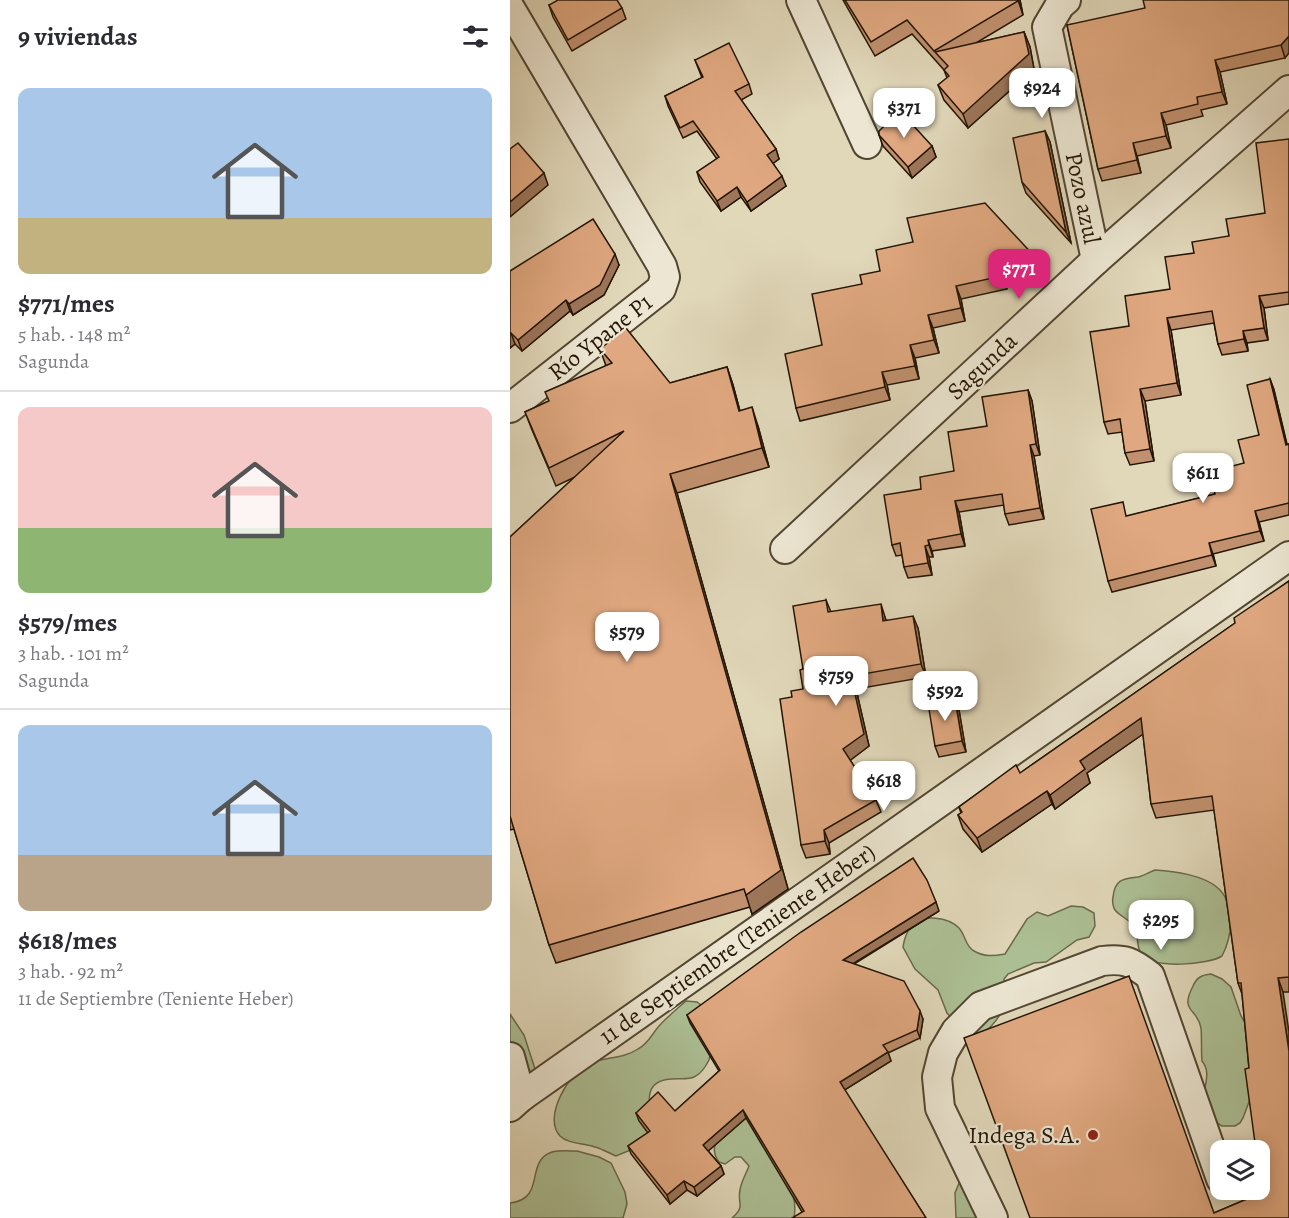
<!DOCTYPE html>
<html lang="es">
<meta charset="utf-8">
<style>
:root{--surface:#fff;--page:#f7f7f7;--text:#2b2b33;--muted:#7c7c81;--line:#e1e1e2;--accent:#db2777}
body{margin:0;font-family:Alegreya,serif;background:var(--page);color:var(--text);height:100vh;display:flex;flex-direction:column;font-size:22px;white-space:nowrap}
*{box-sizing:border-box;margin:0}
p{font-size:20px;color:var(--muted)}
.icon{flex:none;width:33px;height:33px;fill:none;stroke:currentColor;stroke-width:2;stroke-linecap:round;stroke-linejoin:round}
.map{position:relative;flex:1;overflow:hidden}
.panel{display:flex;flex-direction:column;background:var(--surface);width:510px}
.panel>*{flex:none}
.tools{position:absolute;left:700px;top:1140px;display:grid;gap:12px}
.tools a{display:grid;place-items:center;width:60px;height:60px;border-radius:12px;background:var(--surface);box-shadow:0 3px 15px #0003;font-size:30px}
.price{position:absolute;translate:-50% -51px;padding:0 14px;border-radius:12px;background:#fff;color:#222;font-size:20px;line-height:39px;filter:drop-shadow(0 2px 3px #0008)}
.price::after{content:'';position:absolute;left:50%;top:36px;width:18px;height:14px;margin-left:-9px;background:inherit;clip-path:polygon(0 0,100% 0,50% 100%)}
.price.on{background:var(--accent);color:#fff}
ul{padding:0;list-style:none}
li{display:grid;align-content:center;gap:12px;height:318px;padding:0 18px}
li+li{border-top:2px solid var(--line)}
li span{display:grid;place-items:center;height:186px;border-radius:12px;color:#555}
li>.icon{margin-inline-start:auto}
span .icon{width:108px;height:108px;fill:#fffc;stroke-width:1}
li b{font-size:26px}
h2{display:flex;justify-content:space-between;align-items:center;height:72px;padding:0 18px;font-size:26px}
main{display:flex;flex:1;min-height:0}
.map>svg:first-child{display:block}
</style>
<main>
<section class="panel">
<h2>9 viviendas<svg class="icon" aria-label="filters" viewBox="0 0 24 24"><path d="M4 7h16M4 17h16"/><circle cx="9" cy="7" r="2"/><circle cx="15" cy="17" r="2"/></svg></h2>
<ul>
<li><span style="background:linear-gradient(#a9c7e8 70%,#c2b280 0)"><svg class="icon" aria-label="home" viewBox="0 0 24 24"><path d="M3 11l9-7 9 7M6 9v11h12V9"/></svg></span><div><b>$771/mes</b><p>5 hab. · 148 m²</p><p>Sagunda</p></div></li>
<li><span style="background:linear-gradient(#f6c9c9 65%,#8fb573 0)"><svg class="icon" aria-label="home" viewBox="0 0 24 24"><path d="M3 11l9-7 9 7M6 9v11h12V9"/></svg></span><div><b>$579/mes</b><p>3 hab. · 101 m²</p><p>Sagunda</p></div></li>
<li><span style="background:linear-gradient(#a9c7e8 70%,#b9a48a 0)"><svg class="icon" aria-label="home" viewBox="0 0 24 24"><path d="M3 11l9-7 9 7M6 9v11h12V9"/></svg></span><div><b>$618/mes</b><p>3 hab. · 92 m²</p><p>11 de Septiembre (Teniente Heber)</p></div></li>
</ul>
</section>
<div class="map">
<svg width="779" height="1218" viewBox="0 0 779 1218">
<rect width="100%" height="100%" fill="#e1d8ba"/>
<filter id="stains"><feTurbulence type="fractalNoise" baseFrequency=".00333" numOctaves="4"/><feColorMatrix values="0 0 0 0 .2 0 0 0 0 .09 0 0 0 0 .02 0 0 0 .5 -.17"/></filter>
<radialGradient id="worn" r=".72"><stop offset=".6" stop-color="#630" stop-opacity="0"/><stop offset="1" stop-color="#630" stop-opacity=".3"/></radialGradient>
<g fill="#adc095" stroke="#686a4c" stroke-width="1.5">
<path d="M645,870C663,871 695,875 709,889C726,906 722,937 712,956C698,965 644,969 632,955C625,947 630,934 623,925C618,919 610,916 605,910C603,907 602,901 603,897C605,879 613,879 628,877C634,876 639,872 645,870Z"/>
<path d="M561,906L573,907L584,913L585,926L579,937L567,940L536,962L524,963L498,974L494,979C497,1007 492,1019 469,1037L457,1035L437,1013L428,990L405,969L393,947C394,940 397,931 402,925C413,914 438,917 449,928C456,936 455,946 464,951C474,957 484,956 495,954L517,919L527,912L538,916Z"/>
<path d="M701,974L712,979L721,987L731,1016L737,1026L742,1094L733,1118L730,1123L725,1126H712L700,1119C698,1114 694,1106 694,1100C693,1087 702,1073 692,1061C691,1050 692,1039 691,1028C688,1008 669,1013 683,986C687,977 692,975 701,974Z"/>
<path d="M176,1001L187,1002L196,1009C198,1024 204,1045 199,1060C196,1066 191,1074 184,1077C178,1080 168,1078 161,1079C134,1081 137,1102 145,1121L128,1147L106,1156C99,1153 92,1149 85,1147C74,1143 58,1144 50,1136C32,1117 60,1071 80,1063C95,1057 113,1059 128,1049C138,1044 142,1034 149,1026C157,1017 167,1009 176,1001Z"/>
<polygon points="0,1014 14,1035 26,1072 0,1080"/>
<path d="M237,1113L254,1128L257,1153C276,1168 288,1194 284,1218H222C236,1206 227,1204 230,1190C231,1182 236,1174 239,1166L231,1157H225L215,1164L209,1162C193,1141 222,1125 237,1113Z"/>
<path d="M67,1151L89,1157L101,1163L115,1192L117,1204L113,1218H0V1203C37,1199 14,1161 42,1152C49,1150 59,1151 67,1151Z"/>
<polygon points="450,1181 481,1218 446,1218 445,1193"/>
</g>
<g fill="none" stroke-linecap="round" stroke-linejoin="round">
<g stroke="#524632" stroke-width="32">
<g id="minor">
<polyline points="291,0 357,144"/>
<polyline points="556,0 550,5 537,27 586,260"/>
<polyline points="0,8 152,266 155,277 151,289 0,408"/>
<polyline points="275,549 586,260 779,90"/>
<polyline points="0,1057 11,1097"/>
<polyline points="0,1107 11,1097 779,556"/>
<path d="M483,1218L430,1108L427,1077L433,1053L446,1031L471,1006L592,961C615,958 622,962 640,976L711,1179"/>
</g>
</g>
<use href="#minor" stroke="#ece6d2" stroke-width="28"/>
</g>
<g fill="#c1906e" stroke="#231504" stroke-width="1.5">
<polygon points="333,0 510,0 513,15 466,43 514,32 520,47 524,69 458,128 434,100 428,85 437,78 434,70 402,34 365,56"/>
<polygon points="779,0 775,58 710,72 717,104 691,110 693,116 656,125 661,148 627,156 631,173 592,181 588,169 557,25"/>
<polygon points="39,5 112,8 116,19 62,51 43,17"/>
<polygon points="185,60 239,84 242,94 231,100 266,149 269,159 263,163 276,186 241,211 231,197 211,211 190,182 187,172 207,159 187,131 173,138 158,106 155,96 192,78"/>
<polygon points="535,131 540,142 561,243 516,193 512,182"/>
<polygon points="369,135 422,146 426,157 402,178 373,146"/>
<polygon points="779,139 779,304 754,308 758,340 737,343 738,351 712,355 708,344 704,323 661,330 671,395 635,401 644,461 620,465 615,453 612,432 598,434 594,422 619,326 660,289 684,253 719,236 755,213"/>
<polygon points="526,258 530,270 495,279 497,289 451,299 455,321 423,328 429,353 405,358 409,379 377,385 380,400 290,421 286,408 312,345 352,284"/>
<polygon points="109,265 94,295 63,315 60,311 12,351 5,344 0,348 0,271"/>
<polygon points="90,349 160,383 217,367 223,385 230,411 248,426 259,467 167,493 278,889 242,914 240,907 46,963 39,945 4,829 0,830 0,537 65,477 46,486 22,430 15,412 39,401 96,366"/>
<polygon points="760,379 764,390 777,444 779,444 779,515 749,522 754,541 703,554 706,566 602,592 598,581 618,516 705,494 734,463 749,435"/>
<polygon points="518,390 522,401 530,455 524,456 534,519 499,525 495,514 494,505 449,512 455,546 422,551 423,557 419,557 422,575 398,578 394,567 392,555 386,556 382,545 411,489 444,471 477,426"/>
<polygon points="779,581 779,992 773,992 779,1218 704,1213 751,1193 739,1068 732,994 728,983 704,810 646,818 641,804 633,734 577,773 580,783 545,809 542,804 472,852 453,829 448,815 451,813 449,807 510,773 725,623"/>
<polygon points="316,600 321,612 375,617 376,620 408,628 416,677 346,689 359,746 340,760 366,800 371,812 319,843 320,854 296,858 291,845 282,697 293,689 293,669"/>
<polygon points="445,699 449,710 456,752 429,757 425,746"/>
<polygon points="429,911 344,964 413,1019 410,1038 378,1053 381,1061 334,1090 416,1218 292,1212 236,1118 198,1151 211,1166 214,1174 187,1196 177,1190 160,1204 121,1154 118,1146 138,1133 129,1121 126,1113 165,1111 209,1071 180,1023 177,1015"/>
</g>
<g fill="#9d765a" stroke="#231504" stroke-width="1.5">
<polygon points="508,0 510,0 513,15"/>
<polygon points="514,32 520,47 524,69 458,128 453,114"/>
<polygon points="779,36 779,53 775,58 771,45"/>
<polygon points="705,60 710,72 717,104 712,92"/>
<polygon points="651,113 656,125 661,148 656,136"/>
<polygon points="535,131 540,142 561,243 556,232"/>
<polygon points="623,143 627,156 631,173 627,160"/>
<polygon points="422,146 426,157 402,178 398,167"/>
<polygon points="266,149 269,159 261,165 257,155"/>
<polygon points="34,173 38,185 0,217 0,202"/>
<polygon points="272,176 276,186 241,211 237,202"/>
<polygon points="227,187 231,197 211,211 207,201"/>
<polygon points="105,254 109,265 94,295 63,315 59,304"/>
<polygon points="490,266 495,279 497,289 492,276"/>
<polygon points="446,286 451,299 455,321 451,308"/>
<polygon points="749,296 754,308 758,340 754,328"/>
<polygon points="56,300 60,311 12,351 8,340"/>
<polygon points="418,315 423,328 429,353 424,340"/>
<polygon points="657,318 661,330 671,395 667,383"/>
<polygon points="733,331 737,343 738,351 734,339"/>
<polygon points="1,333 5,344 0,348 0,334"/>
<polygon points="400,345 405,358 409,379 405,366"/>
<polygon points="217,367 223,385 235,430 229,411"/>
<polygon points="372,372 377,385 380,400 375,387"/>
<polygon points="760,379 764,390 779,454 776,445"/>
<polygon points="630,389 635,401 644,461 640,449"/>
<polygon points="518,390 522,401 530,455 526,444"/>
<polygon points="242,407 248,426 259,467 252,448"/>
<polygon points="520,445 524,456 534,519 530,508"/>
<polygon points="160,474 167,493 278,889 242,914 236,895"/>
<polygon points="445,501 449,512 455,546 451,534"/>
<polygon points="745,511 749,522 754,541 750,531"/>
<polygon points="418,540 422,551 423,557 419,545"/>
<polygon points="699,543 703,554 706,566 702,555"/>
<polygon points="415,546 419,557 422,575 418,563"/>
<polygon points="371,604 375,617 378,633 373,621"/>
<polygon points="403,616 408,628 416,677 411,664"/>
<polygon points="341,676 346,689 359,746 338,762 333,749"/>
<polygon points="445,699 449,710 456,752 452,741"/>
<polygon points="631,718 636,732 577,773 580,783 545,809 540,795 570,761"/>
<polygon points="537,791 542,804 472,852 467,838"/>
<polygon points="314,830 319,843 320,854 315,841"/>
<polygon points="426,902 429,911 336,968 333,960"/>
<polygon points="768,978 773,992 779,1032 779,1051"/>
<polygon points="410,1011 413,1019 410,1038 407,1030"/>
<polygon points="378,1052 381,1061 333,1091 330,1082"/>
<polygon points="233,1110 236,1118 196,1153 193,1145"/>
<polygon points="211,1166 214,1174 187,1196 184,1187"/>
<polygon points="174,1181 177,1190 160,1204 157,1195"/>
</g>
<g fill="#e0a880" stroke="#231504" stroke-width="1.5">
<polygon points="48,0 107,0 112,8 58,40 39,5"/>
<polygon points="335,0 508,0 508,1 424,51 397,20 361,42"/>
<polygon points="633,0 779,0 779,36 771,45 705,60 712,92 687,97 688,104 651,113 656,136 623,143 627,160 588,169 557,25 635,8"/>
<polygon points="514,32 519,54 453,114 428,85 439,76 434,70 438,66 425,52"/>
<polygon points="219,43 239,84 225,91 266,149 257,155 272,176 237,202 227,187 207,201 187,172 209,157 183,121 170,128 155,96 193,77 185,60"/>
<polygon points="390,111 422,146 398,167 369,135 369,131"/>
<polygon points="535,131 556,232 512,182 503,138"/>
<polygon points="779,139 779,292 749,296 754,328 733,331 734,339 708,344 702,311 657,318 667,383 630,389 640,449 615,453 610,419 594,422 580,332 619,326 615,296 660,289 655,257 684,253 682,242 719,236 716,219 755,213 746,143"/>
<polygon points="8,143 34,173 0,202 0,149"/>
<polygon points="475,203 526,258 490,266 492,276 446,286 451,308 418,315 424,340 400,345 405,366 372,372 375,387 286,408 275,354 312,345 302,294 352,284 350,275 370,271 366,250 403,242 397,218"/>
<polygon points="83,219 105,254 90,285 59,304 56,300 8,340 1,333 0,334 0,271"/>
<polygon points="116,328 160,383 217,367 229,411 242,407 252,448 160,474 271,870 236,895 234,889 39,945 0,816 0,537 114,431 39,468 15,412 39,401 35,392 102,363 90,349"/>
<polygon points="760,379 776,445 779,444 779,503 745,511 750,531 699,543 702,555 598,581 581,509 613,502 616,516 705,494 700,472 734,463 728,440 749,435 737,385"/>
<polygon points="518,390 526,444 520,445 530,508 495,514 492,494 445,501 451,534 418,540 419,545 415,546 418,563 394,567 390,543 382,545 374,495 411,489 410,477 444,471 438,432 477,426 472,397"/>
<polygon points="779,581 779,977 768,978 779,1051 779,1218 520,1218 454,1038 619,976 704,1213 751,1193 750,1184 750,1150 746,1150 735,1069 739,1068 731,983 728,983 702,796 641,804 631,718 570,761 575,769 540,795 537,791 467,838 448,815 452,812 449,807 506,765 510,773 725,623 724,618"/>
<polygon points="316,600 318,612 371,604 373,621 403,616 411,664 341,676 354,734 333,749 366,800 314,830 315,841 291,845 270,699 282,697 281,691 293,689 290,670 293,669 283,606"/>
<polygon points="445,699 452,741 425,746 418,703"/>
<polygon points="403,858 417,880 426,902 333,960 394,981 410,1011 407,1030 373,1045 378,1052 330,1082 416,1218 282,1218 294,1211 233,1110 193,1145 211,1166 184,1187 174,1181 157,1195 118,1146 140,1131 126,1113 148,1092 165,1111 210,1070 177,1015 291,932"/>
</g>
<circle fill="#8f2418" stroke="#ece6d2" stroke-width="2" cx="583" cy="1135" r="6"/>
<g text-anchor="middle" stroke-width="4.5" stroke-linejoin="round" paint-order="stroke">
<g font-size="24" fill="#231504" stroke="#ece6d2">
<text transform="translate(573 198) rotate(78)" y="8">Pozo azul</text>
<text transform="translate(90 337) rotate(-38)" y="8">Río Ypane P1</text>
<text transform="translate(472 366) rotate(-43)" y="8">Sagunda</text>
<text transform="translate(227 944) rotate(-35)" y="8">11 de Septiembre (Teniente Heber)</text>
</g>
<g font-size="24" fill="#231504" stroke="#ece6d2" text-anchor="end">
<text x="571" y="1143">Indega S.A.</text>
</g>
</g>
<rect width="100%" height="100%" filter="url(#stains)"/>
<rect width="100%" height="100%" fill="url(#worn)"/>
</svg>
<div class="tools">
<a><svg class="icon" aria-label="layers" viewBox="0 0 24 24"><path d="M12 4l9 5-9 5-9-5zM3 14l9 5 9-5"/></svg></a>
</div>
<b class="price" style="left:532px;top:119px">$924</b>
<b class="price" style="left:394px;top:139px">$371</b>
<b class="price on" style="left:509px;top:300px">$771</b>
<b class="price" style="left:693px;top:504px">$611</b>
<b class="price" style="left:117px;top:663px">$579</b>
<b class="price" style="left:326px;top:707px">$759</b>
<b class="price" style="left:435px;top:722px">$592</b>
<b class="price" style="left:374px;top:812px">$618</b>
<b class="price" style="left:651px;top:951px">$295</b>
</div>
</main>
